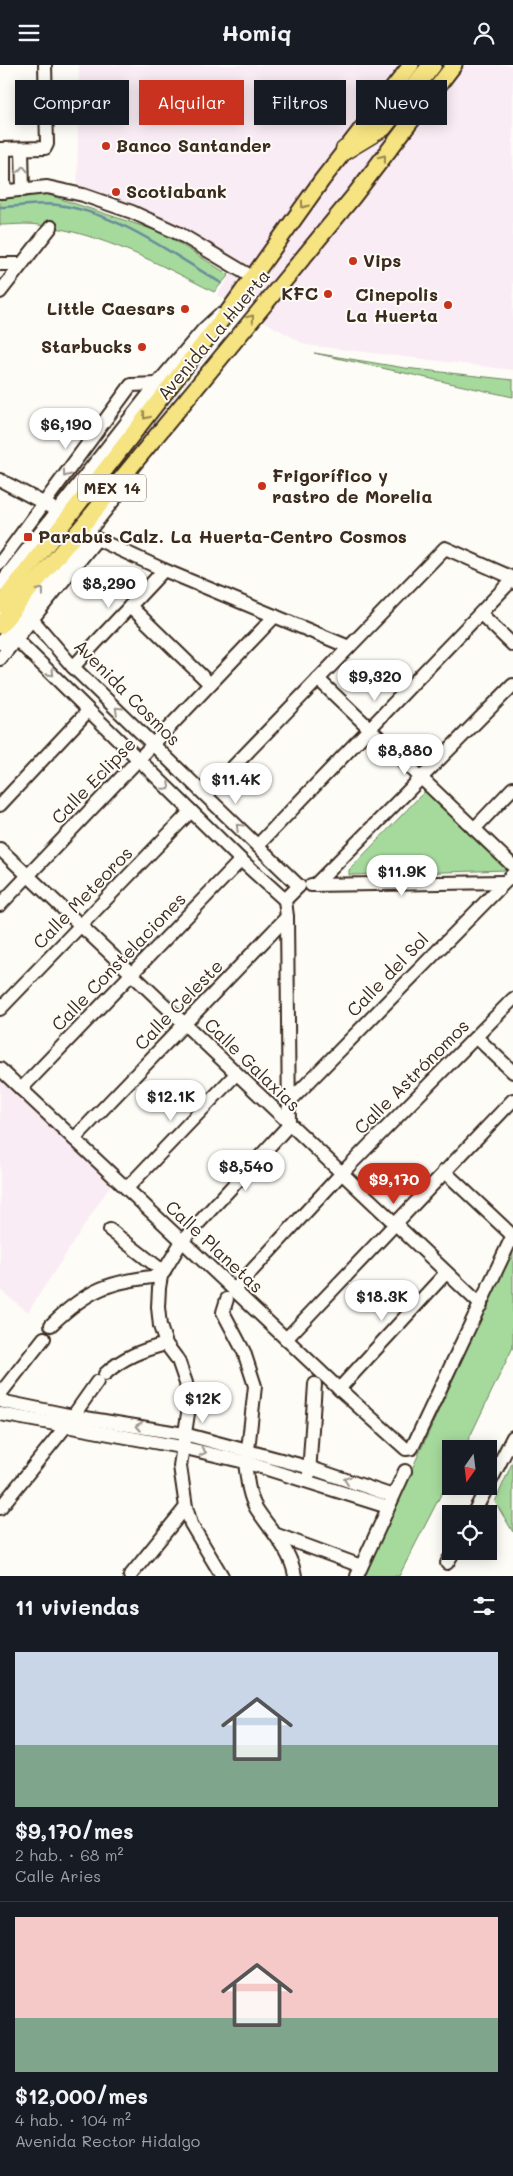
<!DOCTYPE html>
<html lang="es">
<meta charset="utf-8">
<style>
:root{--surface:#171b24;--page:#242831;--text:#f1f3f6;--muted:#9ea1a6;--line:#363941;--accent:#c8321e}
body{margin:0;font-family:Mali,sans-serif;background:var(--page);color:var(--text);height:100vh;display:flex;flex-direction:column;font-size:19px;white-space:nowrap}
*{box-sizing:border-box;margin:0}
p{font-size:16px;color:var(--muted)}
.icon{flex:none;width:28px;height:28px;fill:none;stroke:currentColor;stroke-width:2;stroke-linecap:round;stroke-linejoin:round}
.map{position:relative;height:1511px;overflow:hidden}
.panel{display:flex;flex-direction:column;background:var(--surface);flex:1}
.panel>*{flex:none}
.top-card{position:absolute;left:15px;top:15px;width:484px;height:45px;display:flex;gap:10px}
.needle{width:32px;rotate:194deg}
.tools{position:absolute;left:442px;top:1375px;display:grid;gap:10px}
.tools a{display:grid;place-items:center;width:55px;height:55px;border-radius:0px;background:var(--surface);box-shadow:0 2px 12px #0003;font-size:25px}
.price{position:absolute;translate:-50% -42px;padding:0 11px;border-radius:18px;background:#fff;color:#222;font-size:16px;line-height:32px;filter:drop-shadow(0 1px 2px #0008)}
.price::after{content:'';position:absolute;left:50%;top:30px;width:15px;height:11px;margin-left:-8px;background:inherit;clip-path:polygon(0 0,100% 0,50% 100%)}
.price.active{background:var(--accent);color:#fff}
ul{padding:0;list-style:none}
li{display:grid;align-content:center;gap:10px;height:265px;padding:0 15px}
li+li{border-top:1px solid var(--line)}
li span{display:grid;place-items:center;height:155px;border-radius:0px;color:#555}
li>.icon{margin-inline-start:auto}
span .icon{width:90px;height:90px;fill:#fffc;stroke-width:1}
li b{font-size:21px}
h2{display:flex;justify-content:space-between;align-items:center;height:60px;padding:0 15px;font-size:21px}
.chip{padding:0 18px;border-radius:0px;background:var(--surface);box-shadow:0 2px 12px #0003;font-size:18px;line-height:45px}
.chip.active{background:var(--accent);color:#fff}
header{display:flex;justify-content:space-between;align-items:center;height:65px;padding:0 15px;background:var(--surface);font-size:22px;font-weight:700}
.map>svg:first-child{display:block}
</style>
<header><svg class="icon" aria-label="menu" viewBox="0 0 24 24"><path d="M4 6h16M4 12h16M4 18h16"/></svg>Homiq<svg class="icon" aria-label="person" viewBox="0 0 24 24"><circle cx="12" cy="8" r="4"/><path d="M4 21q1-7 8-7t8 7"/></svg></header>
<div class="map">
<svg width="513" height="1511" viewBox="0 0 513 1511">
<rect width="100%" height="100%" fill="#fdfcf7"/>
<filter id="ink" filterUnits="userSpaceOnUse"><feTurbulence type="fractalNoise" baseFrequency=".02" numOctaves="2"/><feDisplacementMap in="SourceGraphic" scale="10" xChannelSelector="R" yChannelSelector="G"/><feConvolveMatrix kernelMatrix="1 2 1 2 8 2 1 2 1" color-interpolation-filters="sRGB"/></filter>
<g filter="url(#ink)">
<g fill="#faecf4">
<polygon points="79,0 513,0 513,305 306,280 217,230 232,208 171,172 117,147 77,134"/>
<polygon points="0,1010 112,1118 28,1247 0,1225"/>
</g>
<g fill="#a6da9d" stroke="#70825e">
<path d="M43,128L163,168L229,210L214,227C158,198 102,169 39,160C26,158 12,160 0,160V133Z"/>
<polygon points="314,288 405,303 513,315 513,332"/>
<polygon points="425,726 508,805 349,810 349,805"/>
<polygon points="513,1183 513,1282 464,1384 451,1384 451,1410 399,1511 363,1511"/>
<polygon points="513,1396 513,1467 495,1437"/>
</g>
<g fill="none" stroke-linecap="round" stroke-linejoin="round">
<path stroke="#6a8d99" stroke-width="2.5" d="M0,142C19,142 40,137 58,140C118,148 170,188 221,218"/>
<g stroke="#3b2a1e" stroke-width="16">
<g id="minor">
<polyline points="0,84 45,83 47,79 45,0"/>
<polyline points="4,84 4,127"/>
<polyline points="22,84 23,125"/>
<polyline points="0,127 47,122 83,130 132,147 180,169 252,212"/>
<polyline points="0,199 21,199"/>
<polyline points="0,227 51,162"/>
<polyline points="0,415 51,442"/>
<polyline points="0,498 131,320 157,319"/>
<polyline points="1,518 73,602 299,821"/>
<polyline points="0,519 157,319 204,264 219,250"/>
<polyline points="130,541 210,619"/>
<polyline points="0,545 4,557 16,574 241,795 285,835"/>
<polyline points="481,549 513,580"/>
<polyline points="0,578 132,412"/>
<polyline points="0,594 97,474 164,505 349,582"/>
<polyline points="73,602 164,505"/>
<polyline points="318,614 513,801"/>
<polyline points="206,730 445,483 513,513"/>
<polyline points="0,740 88,646"/>
<polyline points="474,764 513,723"/>
<polyline points="258,780 513,514"/>
<polyline points="0,784 481,1240"/>
<polyline points="311,820 504,817"/>
<polyline points="315,820 513,620"/>
<polyline points="0,840 275,551"/>
<polyline points="0,944 191,746"/>
<polyline points="476,972 513,1007"/>
<polyline points="0,1004 339,1324 406,1384 412,1383 513,1170"/>
<polyline points="21,1024 241,795"/>
<polyline points="289,1037 513,809"/>
<polyline points="289,1060 287,852 285,835 299,821"/>
<polyline points="74,1074 287,852"/>
<polyline points="444,1106 513,1171"/>
<polyline points="127,1123 236,1009"/>
<polyline points="110,1165 164,1207"/>
<polyline points="234,1225 341,1109 513,934"/>
<polyline points="227,1234 223,1247 244,1287 255,1321 248,1385"/>
<path d="M51,1260C88,1224 110,1216 161,1211"/>
<polyline points="286,1274 513,1035"/>
<path d="M105,1309C123,1292 143,1285 166,1279"/>
<polyline points="339,1324 445,1209"/>
<polyline points="0,1329 44,1273"/>
<polyline points="0,1336 73,1351 184,1369 311,1403 393,1431"/>
<polyline points="0,1349 181,1382 245,1397 388,1442"/>
<path d="M245,1397C247,1412 248,1429 256,1443C270,1465 291,1485 295,1511"/>
<polyline points="309,1409 315,1319"/>
<polyline points="489,1419 513,1372"/>
<polyline points="0,1443 66,1361 97,1317"/>
<polyline points="473,1449 488,1421"/>
<polyline points="277,1470 361,1501"/>
<polyline points="447,1498 454,1486"/>
<polyline points="130,1511 186,1442"/>
<polyline points="222,1511 191,1459 186,1442 180,1401 189,1342 186,1318 178,1295 166,1279 160,1261 158,1242 159,1223 161,1211 182,1176 289,1060"/>
<polyline points="357,1511 405,1406"/>
</g>
</g>
<g stroke="#3b2a1e" stroke-width="19">
<g id="major">
<polyline points="0,540 230,244 322,115 411,0"/>
<polyline points="0,561 353,132 454,0"/>
</g>
</g>
<g stroke="#3b2a1e" stroke-width="21">
<polyline id="highway" points="345,85 383,62 432,0"/>
</g>
<use href="#minor" stroke="#fdfcf7" stroke-width="12"/>
<use href="#major" stroke="#f6e381" stroke-width="15"/>
<use href="#highway" stroke="#f6e381" stroke-width="18"/>
</g>
<defs><path id="oneway-chevron" d="M-2-3.5L2.5 0L-2 3.5" fill="none" stroke-width="1.6" stroke-linecap="round" stroke-linejoin="round" transform="scale(1.25)"/></defs>
<g stroke="#988650">
<use href="#oneway-chevron" transform="translate(383 93) rotate(-52)"/>
<use href="#oneway-chevron" transform="translate(304 140) rotate(126)"/>
<use href="#oneway-chevron" transform="translate(251 253) rotate(-51)"/>
<use href="#oneway-chevron" transform="translate(146 351) rotate(128)"/>
</g>
<g stroke="#9c938a">
<use href="#oneway-chevron" transform="translate(23 104) rotate(-92)"/>
<use href="#oneway-chevron" transform="translate(66 409) rotate(126)"/>
<use href="#oneway-chevron" transform="translate(41 526) rotate(-52)"/>
<use href="#oneway-chevron" transform="translate(51 608) rotate(45)"/>
<use href="#oneway-chevron" transform="translate(118 645) rotate(-136)"/>
<use href="#oneway-chevron" transform="translate(167 722) rotate(44)"/>
<use href="#oneway-chevron" transform="translate(239 762) rotate(-136)"/>
<use href="#oneway-chevron" transform="translate(139 1361) rotate(-171)"/>
<use href="#oneway-chevron" transform="translate(203 1387) rotate(13)"/>
<use href="#oneway-chevron" transform="translate(347 1415) rotate(-161)"/>
</g>
</g>
<g fill="#c8321e" stroke="#fdfcf7" stroke-width="2">
<circle cx="106" cy="81" r="5"/>
<circle cx="116" cy="127" r="5"/>
<circle cx="353" cy="196" r="5"/>
<circle cx="328" cy="229" r="5"/>
<circle cx="448" cy="240" r="5"/>
<circle cx="185" cy="244" r="5"/>
<circle cx="142" cy="282" r="5"/>
<circle cx="262" cy="421" r="5"/>
<rect x="23" y="467" width="10" height="10" rx="2.5"/>
</g>
<g text-anchor="middle" stroke-width="4" stroke-linejoin="round" paint-order="stroke">
<rect fill="#fdfcf7" stroke="#75695f" stroke-width="1" x="78" y="409.5" width="68" height="27" rx="4"/>
<g font-size="16" font-weight="bold" fill="#3b2a1e">
<text x="112" y="429">MEX 14</text>
</g>
<g font-size="18" font-weight="bold" fill="#3b2a1e" stroke="#fdfcf7" text-anchor="start">
<text x="116" y="87">Banco Santander</text>
<text x="126" y="133">Scotiabank</text>
<text x="363" y="202">Vips</text>
<text x="318" y="235" text-anchor="end">KFC</text>
<text x="438" y="236" text-anchor="end">Cinepolis<tspan x="438" dy="21">La Huerta</tspan></text>
<text x="175" y="250" text-anchor="end">Little Caesars</text>
<text x="132" y="288" text-anchor="end">Starbucks</text>
<text x="272" y="417">Frigorífico y<tspan x="272" dy="21">rastro de Morelia</tspan></text>
<text x="38" y="478">Parabus Calz. La Huerta-Centro Cosmos</text>
</g>
<g font-size="18" fill="#3b2a1e" stroke="#fdfcf7">
<text transform="translate(214 270) rotate(-50)" y="6">Avenida La Huerta</text>
<text transform="translate(127 628) rotate(45)" y="6">Avenida Cosmos</text>
<text transform="translate(94 716) rotate(-46)" y="6">Calle Eclipse</text>
<text transform="translate(83 833) rotate(-46)" y="6">Calle Meteoros</text>
<text transform="translate(119 897) rotate(-46)" y="6">Calle Constelaciones</text>
<text transform="translate(388 910) rotate(-46)" y="6">Calle del Sol</text>
<text transform="translate(179 940) rotate(-46)" y="6">Calle Celeste</text>
<text transform="translate(252 1000) rotate(44)" y="6">Calle Galaxias</text>
<text transform="translate(412 1012) rotate(-45)" y="6">Calle Astrónomos</text>
<text transform="translate(214 1182) rotate(43)" y="6">Calle Planetas</text>
</g>
</g>
</svg>
<div class="tools">
<a><svg class="needle" viewBox="-14 -14 28 28"><path d="M0-13l5 13h-10z" fill="#e53935"/><path d="M0 13l5-13h-10z" fill="#9ea1a6"/></svg></a>
<a><svg class="icon" aria-label="locate" viewBox="0 0 24 24"><circle cx="12" cy="12" r="6"/><path d="M12 2v4M12 18v4M2 12h4M18 12h4"/></svg></a>
</div>
<b class="price" style="left:66px;top:385px">$6,190</b>
<b class="price" style="left:109px;top:544px">$8,290</b>
<b class="price" style="left:375px;top:637px">$9,320</b>
<b class="price" style="left:405px;top:711px">$8,880</b>
<b class="price" style="left:236px;top:740px">$11.4K</b>
<b class="price" style="left:402px;top:832px">$11.9K</b>
<b class="price" style="left:171px;top:1057px">$12.1K</b>
<b class="price" style="left:246px;top:1127px">$8,540</b>
<b class="price active" style="left:394px;top:1140px">$9,170</b>
<b class="price" style="left:382px;top:1257px">$18.3K</b>
<b class="price" style="left:203px;top:1359px">$12K</b>
<div class="top-card">
<a class="chip">Comprar</a>
<a class="chip active">Alquilar</a>
<a class="chip">Filtros</a>
<a class="chip">Nuevo</a>
</div>
</div>
<section class="panel">
<h2>11 viviendas<svg class="icon" aria-label="filters" viewBox="0 0 24 24"><path d="M4 7h16M4 17h16"/><circle cx="9" cy="7" r="2"/><circle cx="15" cy="17" r="2"/></svg></h2>
<ul>
<li><span style="background:linear-gradient(#c9d6e8 60%,#7fa58c 0)"><svg class="icon" aria-label="home" viewBox="0 0 24 24"><path d="M3 11l9-7 9 7M6 9v11h12V9"/></svg></span><div><b>$9,170/mes</b><p>2 hab. · 68 m²</p><p>Calle Aries</p></div></li>
<li><span style="background:linear-gradient(#f6c9c9 65%,#7fa58c 0)"><svg class="icon" aria-label="home" viewBox="0 0 24 24"><path d="M3 11l9-7 9 7M6 9v11h12V9"/></svg></span><div><b>$12,000/mes</b><p>4 hab. · 104 m²</p><p>Avenida Rector Hidalgo</p></div></li>
</ul>
</section>
